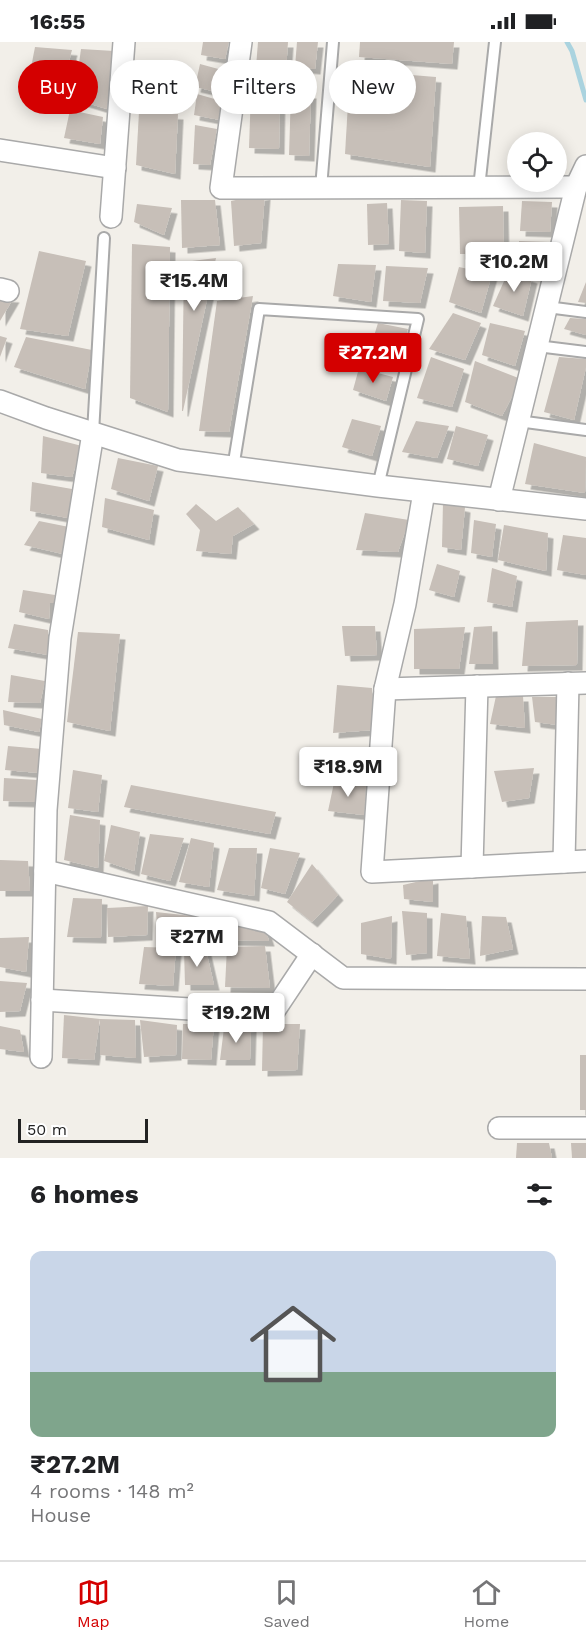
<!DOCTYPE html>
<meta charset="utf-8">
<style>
:root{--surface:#fff;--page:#f6f6f6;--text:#202124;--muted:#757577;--line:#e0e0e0;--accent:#d40000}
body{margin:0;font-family:"Work Sans",sans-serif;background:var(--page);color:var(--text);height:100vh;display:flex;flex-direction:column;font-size:22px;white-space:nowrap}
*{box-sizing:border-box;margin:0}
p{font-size:20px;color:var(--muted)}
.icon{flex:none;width:33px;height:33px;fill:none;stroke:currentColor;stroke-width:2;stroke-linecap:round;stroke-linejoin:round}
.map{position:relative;height:1116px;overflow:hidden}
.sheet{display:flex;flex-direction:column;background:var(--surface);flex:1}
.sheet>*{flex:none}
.guide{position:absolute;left:18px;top:18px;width:550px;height:54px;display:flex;gap:12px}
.buttons{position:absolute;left:507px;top:90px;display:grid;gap:12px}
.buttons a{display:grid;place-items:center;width:60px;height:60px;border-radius:50%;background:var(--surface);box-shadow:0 3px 15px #0003;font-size:30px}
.scale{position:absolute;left:18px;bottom:15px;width:130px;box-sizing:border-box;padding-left:6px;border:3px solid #222;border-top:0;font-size:16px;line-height:21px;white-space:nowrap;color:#222;-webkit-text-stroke:4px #fff;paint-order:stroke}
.price{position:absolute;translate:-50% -51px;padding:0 14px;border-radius:6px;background:#fff;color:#222;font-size:20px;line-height:39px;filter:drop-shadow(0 2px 3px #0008)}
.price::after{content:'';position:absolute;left:50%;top:36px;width:18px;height:14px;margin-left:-9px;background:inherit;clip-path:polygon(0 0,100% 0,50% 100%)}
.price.current{background:var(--accent);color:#fff}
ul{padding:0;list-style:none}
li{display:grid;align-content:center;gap:12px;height:318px;padding:0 30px}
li+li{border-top:2px solid var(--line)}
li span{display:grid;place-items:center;height:186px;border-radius:12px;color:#555}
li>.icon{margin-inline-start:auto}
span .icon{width:108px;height:108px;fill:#fffc;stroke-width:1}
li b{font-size:26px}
h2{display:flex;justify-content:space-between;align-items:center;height:72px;padding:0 30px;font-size:26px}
.tag{padding:0 21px;border-radius:27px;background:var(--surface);box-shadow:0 3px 15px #0003;font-size:21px;line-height:54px}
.tag.current{background:var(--accent);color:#fff}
.status{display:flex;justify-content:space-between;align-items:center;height:42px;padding:0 30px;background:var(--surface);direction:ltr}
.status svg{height:16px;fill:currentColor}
.dock{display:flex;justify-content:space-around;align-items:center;height:84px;border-top:2px solid var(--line);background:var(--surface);font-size:16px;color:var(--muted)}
.dock a{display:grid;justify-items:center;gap:3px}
.dock .current{color:var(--accent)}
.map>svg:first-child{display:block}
</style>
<div class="status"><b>16:55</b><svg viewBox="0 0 49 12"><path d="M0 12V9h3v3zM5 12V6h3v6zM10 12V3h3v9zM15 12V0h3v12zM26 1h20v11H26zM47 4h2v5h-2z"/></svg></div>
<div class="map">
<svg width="586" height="1116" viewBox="0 0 586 1116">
<defs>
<filter id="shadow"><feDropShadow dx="5.5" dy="5.5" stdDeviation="0" flood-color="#0004"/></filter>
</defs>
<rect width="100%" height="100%" fill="#f2efe9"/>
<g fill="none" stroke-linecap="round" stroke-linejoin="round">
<polyline stroke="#aad3df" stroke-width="5" points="567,0 572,9 586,58"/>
</g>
<g fill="#c7bfb8" filter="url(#shadow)">
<polygon points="203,0 229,0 225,17 201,13"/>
<polygon points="258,0 288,0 286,28 256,25"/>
<polygon points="297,0 318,0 315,27 295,25"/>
<polygon points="360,0 454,0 452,22 359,15"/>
<polygon points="35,5 72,8 64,38 29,36"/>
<polygon points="81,7 114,9 107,67 74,57"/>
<polygon points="200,22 222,28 217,50 195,45"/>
<polygon points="350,28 436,35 430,125 345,112"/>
<polygon points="189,32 179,62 139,58 143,33"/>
<polygon points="251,48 280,49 279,107 249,106"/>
<polygon points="291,50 311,51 309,114 289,113"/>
<polygon points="197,52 225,60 220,78 194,73"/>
<polygon points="70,68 103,75 100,102 64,96"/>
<polygon points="139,70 178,72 175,132 136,123"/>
<polygon points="195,83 217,87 210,123 193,122"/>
<polygon points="265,152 261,201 234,204 231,159"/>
<polygon points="181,158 215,158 220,203 182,206"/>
<polygon points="401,158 427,159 425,211 399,209"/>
<polygon points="522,159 552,160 550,190 520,189"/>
<polygon points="387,161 389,202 368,203 367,162"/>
<polygon points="137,162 172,166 164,193 134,180"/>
<polygon points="503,164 504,212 460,212 459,165"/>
<polygon points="519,199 549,200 546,221 519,222"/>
<polygon points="132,202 170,205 168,370 130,356"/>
<polygon points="39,209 86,219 68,294 20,287"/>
<polygon points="216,216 183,369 182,369 184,220"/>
<polygon points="338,222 376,223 371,260 333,254"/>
<polygon points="386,224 428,226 420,261 383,259"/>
<polygon points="459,225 492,232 481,271 449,260"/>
<polygon points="509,228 532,236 523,274 493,264"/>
<polygon points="586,240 586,261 578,260"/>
<polygon points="0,254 14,255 0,279"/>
<polygon points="253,254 229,390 199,389 217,259"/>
<polygon points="453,271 481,281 465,318 429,307"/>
<polygon points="570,276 586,277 586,293 564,287"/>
<polygon points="378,281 408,287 398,323 368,313"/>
<polygon points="490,281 525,289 515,324 482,313"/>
<polygon points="0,294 7,296 0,315"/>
<polygon points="26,295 92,308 85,347 14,325"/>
<polygon points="431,315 464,327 452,365 417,356"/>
<polygon points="559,315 586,317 586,325 574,378 544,370"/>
<polygon points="475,319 521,337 502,374 465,360"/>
<polygon points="359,326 393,335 386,359 353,348"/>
<polygon points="352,377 381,384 372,414 342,405"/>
<polygon points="416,379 449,384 437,416 402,410"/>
<polygon points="456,384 488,393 478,424 447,417"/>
<polygon points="43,394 82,404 72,435 41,431"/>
<polygon points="534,401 586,415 585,451 525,442"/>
<polygon points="118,416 158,424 149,459 111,447"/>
<polygon points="32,440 72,447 68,476 30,469"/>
<polygon points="105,456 154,468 149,498 102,485"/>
<polygon points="443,460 465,465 461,508 442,505"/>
<polygon points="196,462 216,479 238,465 254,482 233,494 231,512 196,509 200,488 186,472"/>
<polygon points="365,471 409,478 398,510 356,508"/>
<polygon points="474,478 496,482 492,515 471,511"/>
<polygon points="39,479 69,485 63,512 24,503"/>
<polygon points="504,483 548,491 546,529 498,518"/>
<polygon points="563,493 586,496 586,533 557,528"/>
<polygon points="437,522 460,529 454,555 429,548"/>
<polygon points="492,526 517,534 512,565 487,560"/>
<polygon points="23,548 55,553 54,561 50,561 49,577 19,570"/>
<polygon points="578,578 577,623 522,624 526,580"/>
<polygon points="14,582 48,588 48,613 8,606"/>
<polygon points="342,584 375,584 377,613 345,614"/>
<polygon points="492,584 493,622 469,622 474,585"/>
<polygon points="465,585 459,627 414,627 414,587"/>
<polygon points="78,590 120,592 110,689 67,680"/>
<polygon points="11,633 45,639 40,661 8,660"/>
<polygon points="337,643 372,646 373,688 333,691"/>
<polygon points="496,654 523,654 525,686 490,682"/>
<polygon points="532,655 558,655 558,683 535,680"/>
<polygon points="3,668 42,677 39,690 4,683"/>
<polygon points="8,704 42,707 39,731 5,728"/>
<polygon points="534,726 529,756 502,760 494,729"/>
<polygon points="73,728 102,733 98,770 68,766"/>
<polygon points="4,736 38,738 35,760 3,759"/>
<polygon points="335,736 366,744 364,773 328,769"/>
<polygon points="131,743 276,770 270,792 124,765"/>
<polygon points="70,773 100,778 98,826 64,818"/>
<polygon points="111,783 140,790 134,829 104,819"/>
<polygon points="150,792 184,796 170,839 141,832"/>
<polygon points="191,796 214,801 209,845 179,840"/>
<polygon points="229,806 257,806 254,854 217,848"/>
<polygon points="270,806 300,811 285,852 261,846"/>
<polygon points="0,818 28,819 30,849 0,849"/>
<polygon points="312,822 338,853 312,880 287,860"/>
<polygon points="433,836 433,860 404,857 403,843"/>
<polygon points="73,856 102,857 101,896 67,895"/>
<polygon points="148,864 147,893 108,895 107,866"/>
<polygon points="402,869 427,871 427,911 406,913"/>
<polygon points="156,870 210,876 214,893 158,896"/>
<polygon points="441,871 466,874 470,917 437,914"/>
<polygon points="392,874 391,917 361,912 361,881"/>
<polygon points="482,874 506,875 513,907 480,914"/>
<polygon points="225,880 265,886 269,899 223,898"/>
<polygon points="29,895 26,930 0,925 0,896"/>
<polygon points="265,904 270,946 225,945 227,905"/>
<polygon points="144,905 176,906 173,944 139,942"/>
<polygon points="184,907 206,908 214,943 185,943"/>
<polygon points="0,939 27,941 20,969 0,970"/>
<polygon points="64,973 100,977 94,1018 62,1016"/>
<polygon points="100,977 135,978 136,1016 100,1013"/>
<polygon points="140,978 177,983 176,1013 144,1015"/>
<polygon points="183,982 214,982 211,1018 182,1017"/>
<polygon points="263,982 300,982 297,1028 262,1029"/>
<polygon points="0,984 20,988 24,1010 0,1007"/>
<polygon points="251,984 250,1018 220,1018 224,986"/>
<rect x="580" y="1013" width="6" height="55"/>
<polygon points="517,1101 549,1101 552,1116 516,1116"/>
<polygon points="571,1101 586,1101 586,1116 572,1116"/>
</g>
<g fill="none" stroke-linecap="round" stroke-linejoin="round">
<g stroke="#a9a9a9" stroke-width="14">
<g id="service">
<polyline points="321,146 333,0"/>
<polyline points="479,146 495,0"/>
<polyline points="547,265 586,270"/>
<polyline points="537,304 586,310"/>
<polyline points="518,379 586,388"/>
<polyline points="93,391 104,196"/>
<polyline points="233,426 259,267 418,277 378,444"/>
</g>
</g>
<g stroke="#a9a9a9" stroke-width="24">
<g id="minor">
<polyline points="241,0 221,146 576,145"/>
<polyline points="0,108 115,126"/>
<polyline points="111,175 124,0"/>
<polyline points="0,247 8,249"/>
<polyline points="0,359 46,376 178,418 378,444 586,467"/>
<polyline points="424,450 405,562 385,647 372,830 586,819"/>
<polyline points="499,458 576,145 586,124"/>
<polyline points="385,647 586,641"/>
<polyline points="564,820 568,641"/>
<polyline points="472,825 477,644"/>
<polyline points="45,829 269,880 343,936 586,937"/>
<polyline points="42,958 272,972 312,912"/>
<polyline points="41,1015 46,768 60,596 93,391"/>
<polyline points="499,1086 586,1086"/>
</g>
</g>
<use href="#service" stroke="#fff" stroke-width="10"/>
<use href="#minor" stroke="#fff" stroke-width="21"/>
</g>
</svg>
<div class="buttons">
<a><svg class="icon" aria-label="locate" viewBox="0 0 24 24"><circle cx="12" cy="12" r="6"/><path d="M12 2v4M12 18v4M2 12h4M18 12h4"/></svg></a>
</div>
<div class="scale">50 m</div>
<b class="price" style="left:514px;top:251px">₹10.2M</b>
<b class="price" style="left:194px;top:270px">₹15.4M</b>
<b class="price current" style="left:373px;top:342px">₹27.2M</b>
<b class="price" style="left:348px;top:756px">₹18.9M</b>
<b class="price" style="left:197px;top:926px">₹27M</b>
<b class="price" style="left:236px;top:1002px">₹19.2M</b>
<div class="guide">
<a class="tag current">Buy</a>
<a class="tag">Rent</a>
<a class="tag">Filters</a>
<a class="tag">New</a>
</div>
</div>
<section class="sheet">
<h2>6 homes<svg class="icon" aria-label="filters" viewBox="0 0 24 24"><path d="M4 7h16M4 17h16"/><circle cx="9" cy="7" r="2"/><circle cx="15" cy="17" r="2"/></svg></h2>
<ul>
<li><span style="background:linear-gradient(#c9d6e8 65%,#7fa58c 0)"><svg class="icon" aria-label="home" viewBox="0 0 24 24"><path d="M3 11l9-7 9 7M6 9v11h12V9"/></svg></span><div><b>₹27.2M</b><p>4 rooms · 148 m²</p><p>House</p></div></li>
</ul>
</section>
<nav class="dock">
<a class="current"><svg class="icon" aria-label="map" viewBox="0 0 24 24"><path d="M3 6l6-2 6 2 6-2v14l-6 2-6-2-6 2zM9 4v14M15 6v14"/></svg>Map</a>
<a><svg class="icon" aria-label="saved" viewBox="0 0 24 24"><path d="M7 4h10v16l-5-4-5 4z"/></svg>Saved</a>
<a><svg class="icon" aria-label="home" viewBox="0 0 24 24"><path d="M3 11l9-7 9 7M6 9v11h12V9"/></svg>Home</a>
</nav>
